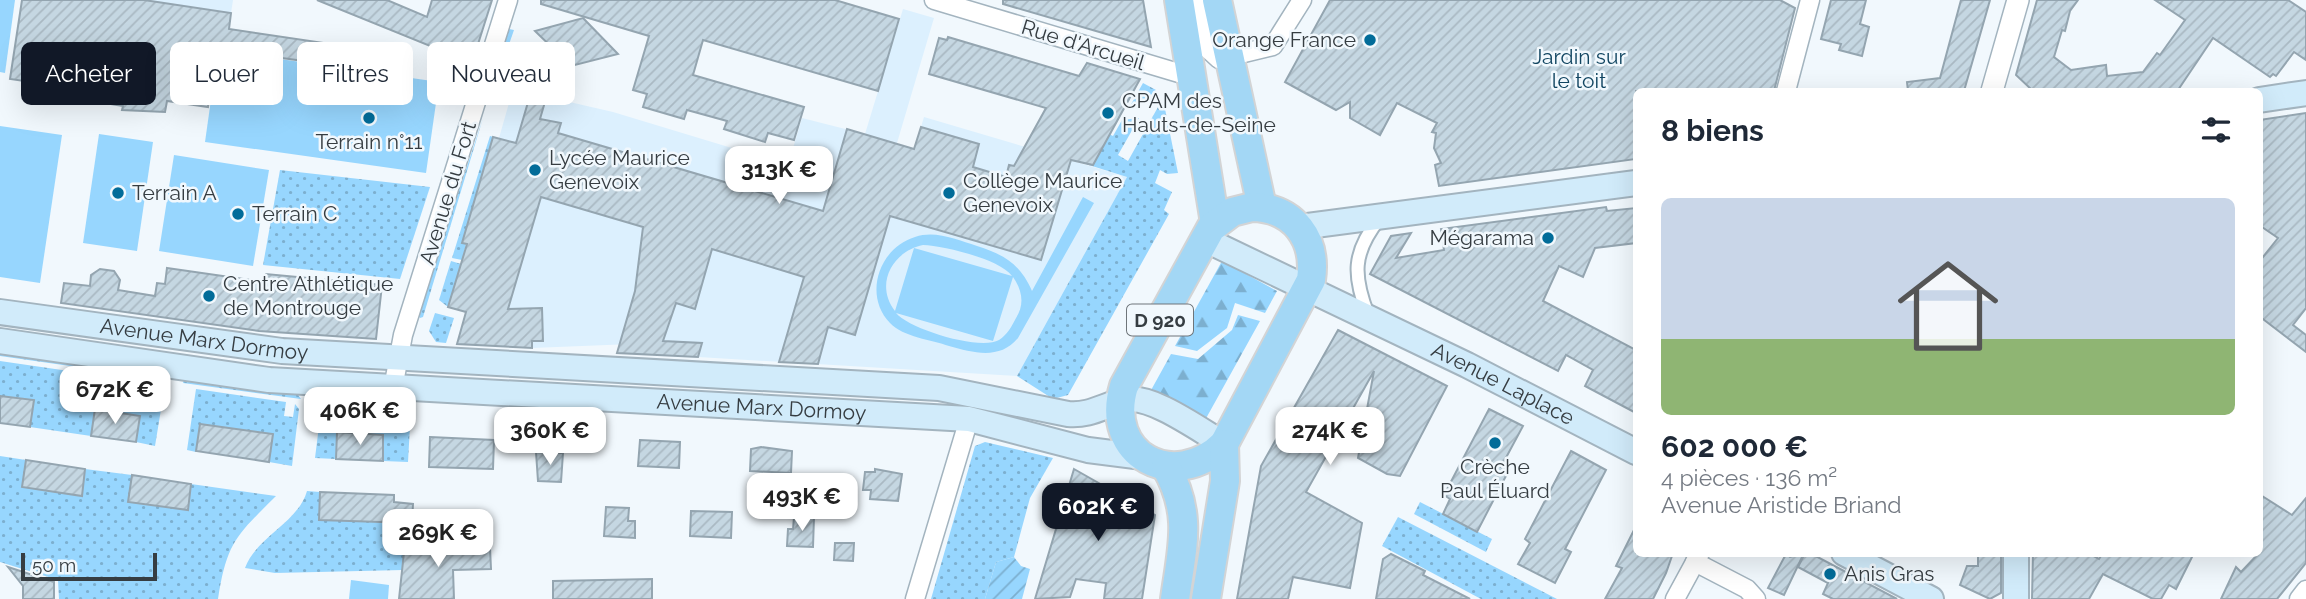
<!DOCTYPE html>
<html lang="fr">
<meta charset="utf-8">
<style>
:root{--surface:#fff;--page:#f2f2f3;--text:#1f2937;--muted:#747a83;--accent:#111827}
body{margin:0;font-family:Raleway,sans-serif;background:var(--page);color:var(--text);height:100vh;display:flex;flex-direction:column;font-size:26px;white-space:nowrap}
*{box-sizing:border-box;margin:0}
p{font-size:23px;color:var(--muted)}
.icon{flex:none;width:38px;height:38px;fill:none;stroke:currentColor;stroke-width:2;stroke-linecap:round;stroke-linejoin:round}
.map{position:relative;flex:1;overflow:hidden}
.side{position:absolute;left:1633px;top:88px;width:630px;height:469px;display:flex;flex-direction:column;background:var(--surface);border-radius:10px;box-shadow:0 7px 28px #0002}
.side>*{flex:none}
.banner{position:absolute;left:21px;top:42px;width:665px;height:63px;display:flex;gap:14px}
.scale{position:absolute;left:21px;bottom:18px;width:136px;box-sizing:border-box;padding-left:7px;border:4px solid #363d42;border-top:0;font-size:19px;line-height:24px;white-space:nowrap;color:#363d42;-webkit-text-stroke:5px #f1f8fd;paint-order:stroke}
.price{position:absolute;translate:-50% -60px;padding:0 16px;border-radius:14px;background:#fff;color:#222;font-size:23px;line-height:46px;filter:drop-shadow(0 2px 4px #0008)}
.price::after{content:'';position:absolute;left:50%;top:42px;width:21px;height:16px;margin-left:-10px;background:inherit;clip-path:polygon(0 0,100% 0,50% 100%)}
.price.selected{background:var(--accent);color:#fff}
ul{padding:0;list-style:none}
li{display:grid;align-content:center;gap:14px;height:371px;padding:0 28px}
li span{display:grid;place-items:center;height:217px;border-radius:10px;color:#555}
li>.icon{margin-inline-start:auto}
span .icon{width:126px;height:126px;fill:#fffc;stroke-width:1}
li b{font-size:30px}
h2{display:flex;justify-content:space-between;align-items:center;height:84px;padding:0 28px;font-size:30px}
.pill{padding:0 24px;border-radius:10px;background:var(--surface);box-shadow:0 7px 28px #0002;font-size:24px;line-height:63px}
.pill.selected{background:var(--accent);color:#fff}
.map>svg:first-child{display:block}
</style>
<div class="map">
<svg width="2306" height="599" viewBox="0 0 2306 599">
<defs>
<pattern id="grass-dots" width="8" height="8" patternUnits="userSpaceOnUse" patternTransform="scale(1.75)"><rect width="8" height="8" fill="#97d6fe"/><path d="M2 2h.1M6 6h.1" fill="none" stroke="#7cafcf" stroke-width="1.8" stroke-linecap="round"/></pattern>
<pattern id="forest-firs" width="22" height="20" patternUnits="userSpaceOnUse" patternTransform="scale(1.75)"><rect width="22" height="20" fill="#97d6fe"/><path d="M5 1l3.5 6h-7zM16 11l3.5 6h-7z" fill="#7cafcf"/></pattern>
<pattern id="garden-furrows" width="10" height="10" patternUnits="userSpaceOnUse" patternTransform="scale(1.75)"><rect width="10" height="10" fill="#97d6fe"/><path d="M-1 1l2-2M0 10L10 0M9 11l2-2" fill="none" stroke="#7cafcf"/></pattern>
<pattern id="building-hatch" width="6" height="6" patternUnits="userSpaceOnUse" patternTransform="scale(1.75)"><rect width="6" height="6" fill="#c5d7e2"/><path d="M-1 1l2-2M0 6l6-6M5 7l2-2" fill="none" stroke="#aab9c3"/></pattern>
</defs>
<rect width="100%" height="100%" fill="#f1f8fd"/>
<g fill="#dcf0fe">
<polygon points="144,0 233,0 231,13"/>
<polygon points="903,9 934,18 897,143 899,146 914,150 924,117 1127,177 1017,376 682,356 682,342 532,348 457,344 466,312 448,307 461,264 478,269 480,248 462,243 493,137 499,138 513,89 613,112 788,165 802,118 865,134"/>
</g>
<g fill="url(#grass-dots)">
<polygon points="509,29 514,30 496,82 492,80"/>
<polygon points="1143,83 1156,90 1139,107 1129,108"/>
<polygon points="1164,104 1178,173 1167,174 1160,170 1155,183 1172,192 1164,210 1169,214 1068,395 1053,399 1017,376 1127,177 1073,160 1109,134 1113,136 1122,120 1139,118 1118,155 1128,161 1158,107"/>
<polygon points="483,118 423,317 420,318 418,315"/>
<polygon points="490,136 493,137 462,242 466,244 462,260 452,258"/>
<polygon points="280,170 430,187 400,279 263,265"/>
<polygon points="451,261 461,264 448,307 439,300"/>
<polygon points="435,313 454,318 446,343 436,342 429,331"/>
<polygon points="0,350 169,375 168,380 0,356"/>
<polygon points="0,361 165,385 155,446 136,442 139,416 95,409 91,436 30,427 34,400 0,396"/>
<polygon points="184,377 296,392 301,399 183,383"/>
<polygon points="196,389 286,402 284,416 293,417 295,404 299,409 292,466 269,462 273,434 200,424 196,452 187,450"/>
<polygon points="330,404 411,408 408,462 383,461 383,435 338,432 336,459 315,458 321,410"/>
<polygon points="985,442 1053,458 1030,498 1014,557 996,562 985,599 931,599 975,446"/>
<path d="M0,456L26,460L22,487L81,495L85,469L132,475L128,502L164,505V507L188,510L191,484L276,496C236,536 227,542 218,599H59L58,580L0,562Z"/>
<path d="M307,491L320,492L319,519L406,523L403,570L275,573L245,568C257,536 298,523 307,491Z"/>
<polygon points="1420,502 1492,539 1486,552 1414,514"/>
<polygon points="1398,517 1557,599 1481,599 1382,546"/>
</g>
<g fill="url(#forest-firs)">
<polygon points="1222,261 1277,291 1265,313 1235,303 1227,328 1197,351 1175,346"/>
<polygon points="1238,315 1260,321 1204,422 1150,392 1171,354 1198,359 1232,330"/>
</g>
<polygon fill="url(#garden-furrows)" points="1014,557 1021,566 1030,569 1022,599 985,599 996,562"/>
<g fill="#97d6fe" fill-rule="evenodd">
<polygon points="0,0 15,0 5,73 0,72"/>
<polygon points="218,50 439,82 426,173 205,142"/>
<polygon points="0,126 62,135 40,283 0,277"/>
<polygon points="99,134 153,142 137,251 83,243"/>
<polygon points="174,155 269,170 253,266 159,251"/>
<path d="M1083,197L1094,203L1018,338C1000,360 974,353 949,346C932,340 903,337 890,323C863,295 879,248 915,237C936,230 957,240 977,246C1005,255 1020,264 1032,291ZM923,245C944,246 1000,259 1012,276L914,248L895,311C874,284 893,251 923,245ZM1013,277C1022,290 1025,304 1016,318C1012,326 1007,335 999,340C980,351 909,329 896,313L993,341Z"/>
<polygon points="351,580 389,585 388,599 349,599"/>
</g>
<g fill="url(#building-hatch)" stroke="#94a5b0" stroke-width="2">
<polygon points="22,0 144,0 231,13 229,29 358,48 356,68 216,49 208,107 167,101 165,112 122,110 123,106 98,102 100,92 10,79"/>
<polygon points="317,0 387,0 427,17 432,0 492,0 472,63"/>
<polygon points="541,0 835,0 899,19 878,91 703,40 693,75 804,107 794,140 768,133 765,142 724,129 727,121 687,110 684,119 643,107 647,94 633,90 649,36 541,4"/>
<polygon points="1003,0 1143,0 1151,47 1003,4"/>
<polygon points="1330,0 1780,0 1795,8 1774,91 1636,91 1636,159 1439,186 1435,165 1441,163 1434,148 1436,133 1432,132 1437,123 1397,103 1380,135 1350,118 1350,102 1336,110 1285,82"/>
<polygon points="1831,0 1866,0 1860,24 1869,27 1862,56 1839,50 1841,44 1821,39"/>
<polygon points="1961,0 1990,0 1964,91 1908,91 1907,82 1940,78"/>
<polygon points="2037,0 2078,0 2070,11 2065,31 2062,30 2054,57 2071,70 2106,65 2107,76 2143,72 2157,53 2160,55 2185,20 2155,0 2288,0 2306,12 2306,60 2294,52 2276,76 2273,74 2270,77 2213,38 2178,90 2033,91 2016,75"/>
<polygon points="583,18 618,54 571,66 535,31"/>
<polygon points="948,37 1079,76 1087,63 1140,79 1093,165 1071,160 1041,260 890,216 855,335 828,327 818,364 779,362 804,277 712,249 695,309 676,303 663,341 702,343 698,357 617,353 635,291 643,227 541,197 508,309 542,308 543,341 532,341 532,348 457,344 466,312 448,307 467,244 462,243 493,137 516,143 531,92 513,89 523,55 556,64 540,119 561,123 558,133 823,211 847,129 914,149 921,127 979,144 973,167 1006,177 1009,165 1014,166 1046,108 929,74 939,38 947,40"/>
<polygon points="2306,113 2306,308 2293,325 2306,335 2306,352 2259,316 2259,262 2278,238 2259,225 2259,120"/>
<polygon points="1606,207 1607,211 1636,208 1636,243 1595,248 1583,277 1559,266 1543,301 1636,350 1636,413 1585,386 1593,370 1566,355 1558,371 1370,274 1391,236 1411,233 1396,258 1444,250 1441,229"/>
<polygon points="167,268 264,282 266,274 382,285 376,339 259,331 61,303 64,283 90,286 91,275 100,269 114,271 120,280 118,290 155,296 157,283 165,284"/>
<polygon points="1338,330 1447,386 1400,476 1387,474 1358,458 1374,371 1306,492 1362,523 1350,588 1293,577 1288,599 1237,599 1261,466"/>
<polygon points="0,396 34,400 30,427 0,423"/>
<polygon points="95,409 140,416 136,442 91,436"/>
<polygon points="1489,409 1523,426 1501,467 1509,470 1477,532 1443,514 1450,499 1444,495"/>
<polygon points="200,424 273,434 269,462 196,451"/>
<polygon points="526,425 544,426 544,441 525,439"/>
<polygon points="337,432 383,435 383,461 336,459"/>
<polygon points="430,437 494,440 493,469 429,467"/>
<polygon points="640,440 680,442 679,468 638,466"/>
<polygon points="761,447 792,451 791,473 750,471 751,449"/>
<polygon points="1571,451 1606,470 1565,549 1571,552 1555,583 1518,564 1530,543 1525,539"/>
<polygon points="536,452 563,453 561,482 538,481"/>
<polygon points="26,460 85,469 82,496 22,487"/>
<polygon points="875,469 902,474 898,501 870,499 871,490 863,490 865,472 875,472"/>
<polygon points="1074,469 1155,515 1142,599 1104,599 1106,583 1076,579 1070,597 1035,599"/>
<polygon points="132,475 191,484 188,510 128,502"/>
<polygon points="320,492 394,495 394,502 413,504 412,523 319,520"/>
<polygon points="2259,494 2292,515 2306,498 2306,563 2277,599 2221,599 2236,567 2241,572 2259,553"/>
<polygon points="606,507 629,508 628,521 635,521 635,538 604,536"/>
<polygon points="691,511 732,512 731,538 690,536"/>
<polygon points="794,517 814,517 813,547 787,546 788,529 793,529"/>
<polygon points="1636,526 1636,553 1673,553 1666,573 1653,599 1605,599 1622,568 1616,566"/>
<polygon points="405,543 490,548 491,569 453,570 454,599 399,599"/>
<polygon points="835,543 854,543 853,561 834,560"/>
<polygon points="1804,553 1784,595 1768,588 1786,554 1790,557"/>
<polygon points="1805,553 1810,553 1897,599 1833,599 1823,594 1828,583 1798,567"/>
<polygon points="1978,553 2001,553 2001,593 1990,599 1960,585 1967,566 1978,566"/>
<polygon points="2033,553 2088,553 2099,559 2103,553 2194,553 2176,589 2169,585 2161,599 2153,599 2103,574 2089,599 2032,599"/>
<polygon points="1391,554 1425,571 1423,575 1470,599 1376,599 1383,559"/>
<polygon points="8,567 54,582 54,599 23,599 23,586"/>
<polygon points="652,579 652,599 553,599 553,581"/>
</g>
<g fill="none" stroke-linecap="round" stroke-linejoin="round">
<g stroke="#a3b4bf" stroke-width="16">
<path id="pedestrian" d="M1368,315C1353,276 1352,253 1379,219"/>
</g>
<g stroke="#a3b4bf" stroke-width="21">
<g id="minor">
<polyline points="934,0 1192,77"/>
<polyline points="1197,0 1207,48 1219,59 1273,46 1302,0"/>
<polyline points="1786,91 1810,0"/>
<polyline points="393,388 403,335 508,0"/>
<polyline points="1695,562 1747,589 1756,599"/>
<polyline points="915,599 969,419"/>
<polyline points="1675,599 1700,553"/>
<polyline points="2299,599 2306,590"/>
</g>
</g>
<g stroke="#a3b4bf" stroke-width="24">
<polyline id="tertiary" points="1992,91 2018,0"/>
</g>
<g stroke="#a3b4bf" stroke-width="28">
<g id="secondary">
<polyline points="2259,100 2306,93"/>
<polyline points="1300,227 1636,183"/>
<path id="s1" d="M1204,239L1467,365L1636,452"/>
<path id="s2" d="M0,312L282,351L939,388L1068,414C1091,416 1104,405 1126,400C1151,394 1201,431 1224,444"/>
<path id="s3" d="M0,341L269,380L969,419L1088,450L1143,457"/>
<polyline points="1844,553 1931,599"/>
<polyline points="2016,553 2016,599"/>
</g>
</g>
<g stroke="#d3d4d5" stroke-width="32">
<g id="primary">
<polyline points="1179,0 1215,223"/>
<polyline points="1217,0 1262,207"/>
<path d="M1252,207C1294,208 1317,239 1311,280L1224,444C1174,493 1103,455 1124,386L1211,228L1232,212Z"/>
<path d="M1166,467C1193,514 1182,548 1175,599"/>
<polyline points="1206,599 1225,481 1224,444"/>
</g>
</g>
<use href="#pedestrian" stroke="#fff" stroke-width="12"/>
<use href="#minor" stroke="#fff" stroke-width="18"/>
<use href="#tertiary" stroke="#fff" stroke-width="21"/>
<use href="#secondary" stroke="#d1ebfa" stroke-width="24"/>
<use href="#primary" stroke="#a3d7f5" stroke-width="28"/>
</g>
<g fill="#026c99" stroke="#f1f8fd" stroke-width="2.5">
<circle cx="1370" cy="40" r="7"/>
<circle cx="1108" cy="113" r="7"/>
<circle cx="369" cy="118" r="7"/>
<circle cx="535" cy="170" r="7"/>
<circle cx="118" cy="193" r="7"/>
<circle cx="949" cy="193" r="7"/>
<circle cx="238" cy="214" r="7"/>
<circle cx="1548" cy="238" r="7"/>
<circle cx="209" cy="296" r="7"/>
<circle cx="1495" cy="443" r="7"/>
<circle cx="1830" cy="574" r="7"/>
</g>
<g text-anchor="middle" stroke-width="5" stroke-linejoin="round" paint-order="stroke">
<rect fill="#f1f8fd" stroke="#6e757a" stroke-width="2" x="1127" y="304.5" width="66" height="31" rx="5"/>
<g font-size="19" font-weight="bold" fill="#363d42">
<text x="1160" y="327">D 920</text>
</g>
<g font-size="21" fill="#363d42" stroke="#f1f8fd" text-anchor="start">
<text x="1356" y="47" text-anchor="end">Orange France</text>
<text x="1122" y="108">CPAM des<tspan x="1122" dy="24">Hauts-de-Seine</tspan></text>
<text x="369" y="149" text-anchor="middle">Terrain n°11</text>
<text x="549" y="165">Lycée Maurice<tspan x="549" dy="24">Genevoix</tspan></text>
<text x="963" y="188">Collège Maurice<tspan x="963" dy="24">Genevoix</tspan></text>
<text x="132" y="200">Terrain A</text>
<text x="252" y="221">Terrain C</text>
<text x="1534" y="245" text-anchor="end">Mégarama</text>
<text x="223" y="291">Centre Athlétique<tspan x="223" dy="24">de Montrouge</tspan></text>
<text x="1495" y="474" text-anchor="middle">Crèche<tspan x="1495" dy="24">Paul Éluard</tspan></text>
<text x="1844" y="581">Anis Gras</text>
</g>
<g font-size="21" fill="#363d42" stroke="#f1f8fd">
<text transform="translate(1083 45) rotate(17)" y="7">Rue d'Arcueil</text>
<text transform="translate(448 193) rotate(-73)" y="7">Avenue du Fort</text>
<text dy="7" stroke="none"><textPath href="#s2" startOffset="206">Avenue Marx Dormoy</textPath></text>
<text dy="7" stroke="none"><textPath href="#s1" startOffset="332">Avenue Laplace</textPath></text>
<text dy="7" stroke="none"><textPath href="#s3" startOffset="765">Avenue Marx Dormoy</textPath></text>
</g>
<g font-size="21" fill="#114561" stroke="#f1f8fd">
<text x="1579" y="64">Jardin sur<tspan x="1579" dy="24">le toit</tspan></text>
</g>
</g>
</svg>
<div class="scale">50 m</div>
<b class="price" style="left:779px;top:206px">313K €</b>
<b class="price" style="left:115px;top:426px">672K €</b>
<b class="price" style="left:360px;top:447px">406K €</b>
<b class="price" style="left:550px;top:467px">360K €</b>
<b class="price" style="left:1330px;top:467px">274K €</b>
<b class="price" style="left:802px;top:533px">493K €</b>
<b class="price selected" style="left:1098px;top:543px">602K €</b>
<b class="price" style="left:438px;top:569px">269K €</b>
<div class="banner">
<a class="pill selected">Acheter</a>
<a class="pill">Louer</a>
<a class="pill">Filtres</a>
<a class="pill">Nouveau</a>
</div>
<section class="side">
<h2>8 biens<svg class="icon" aria-label="filters" viewBox="0 0 24 24"><path d="M4 7h16M4 17h16"/><circle cx="9" cy="7" r="2"/><circle cx="15" cy="17" r="2"/></svg></h2>
<ul>
<li><span style="background:linear-gradient(#c9d6e8 65%,#8fb573 0)"><svg class="icon" aria-label="home" viewBox="0 0 24 24"><path d="M3 11l9-7 9 7M6 9v11h12V9"/></svg></span><div><b>602 000 €</b><p>4 pièces · 136 m²</p><p>Avenue Aristide Briand</p></div></li>
</ul>
</section>
</div>
